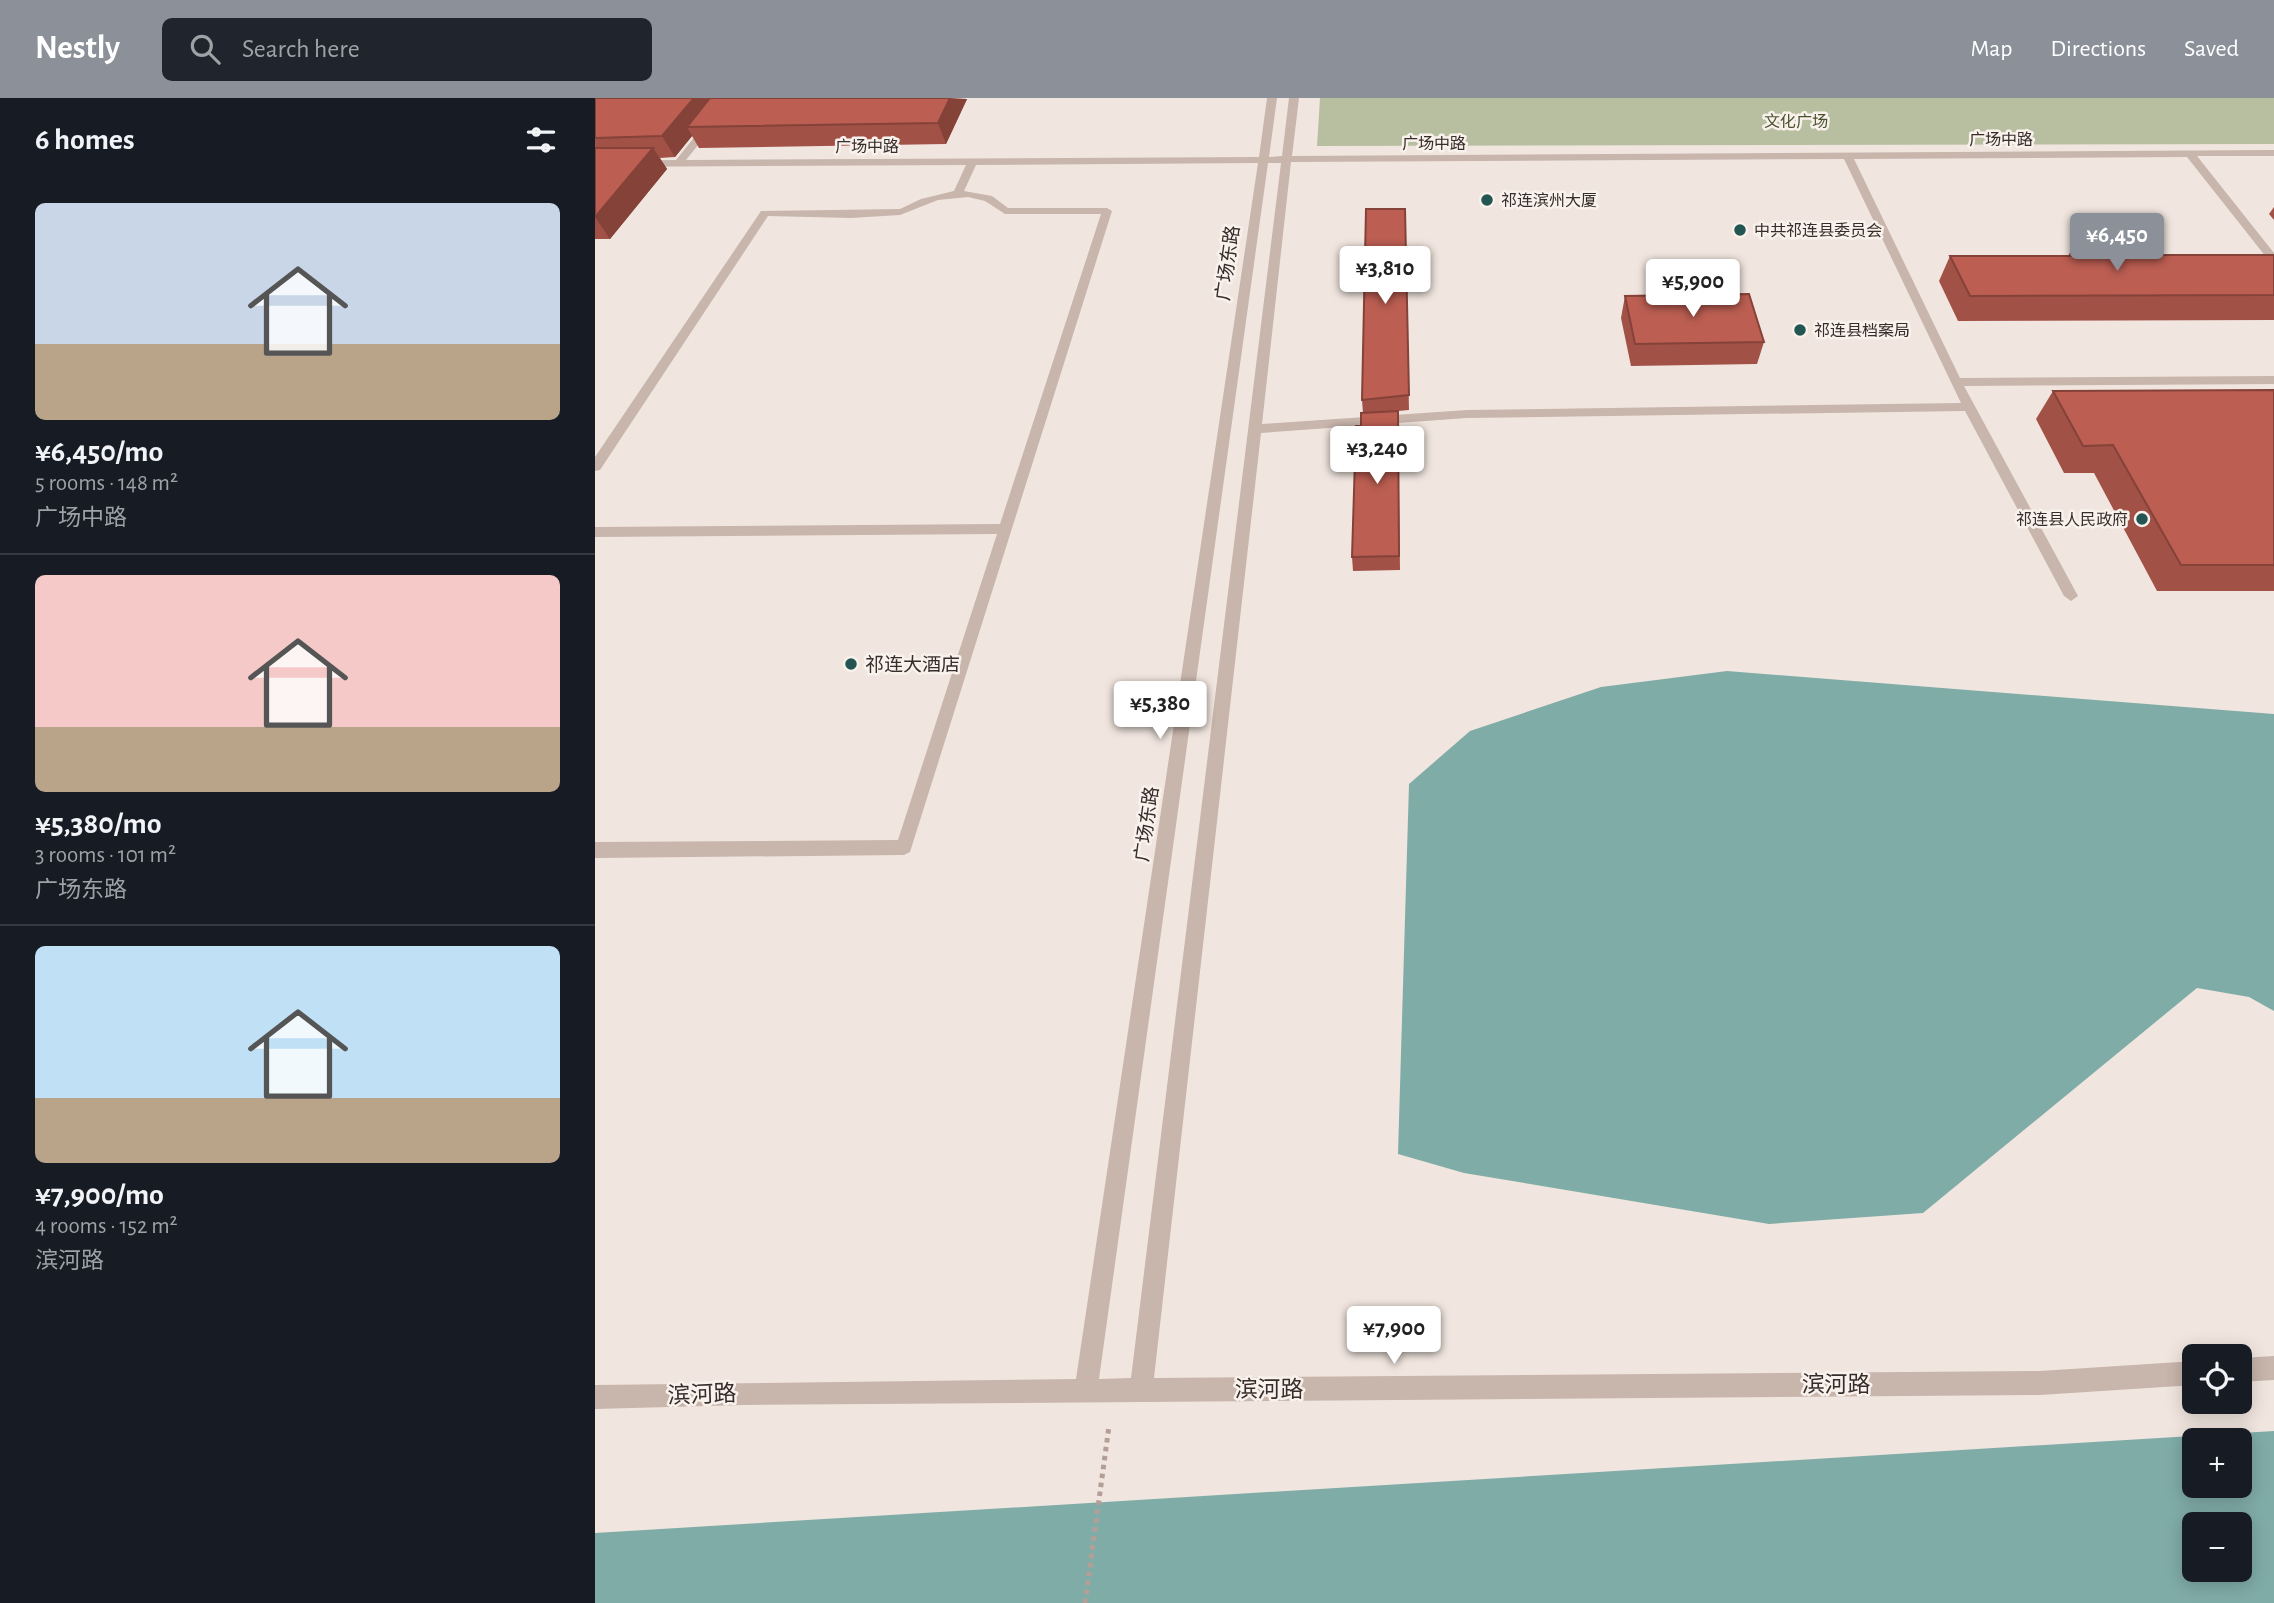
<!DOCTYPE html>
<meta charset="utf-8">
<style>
:root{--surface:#171b24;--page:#20242c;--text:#f1f3f6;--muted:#9ea1a6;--line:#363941;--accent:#8c9099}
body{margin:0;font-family:"Alegreya Sans","Noto Sans SC",sans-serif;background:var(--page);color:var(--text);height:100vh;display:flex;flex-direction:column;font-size:26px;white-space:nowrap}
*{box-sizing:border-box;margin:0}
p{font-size:23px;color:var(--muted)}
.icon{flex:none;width:38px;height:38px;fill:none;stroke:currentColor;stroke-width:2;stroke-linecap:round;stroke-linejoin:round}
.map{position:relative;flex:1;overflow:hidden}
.side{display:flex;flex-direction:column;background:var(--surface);width:595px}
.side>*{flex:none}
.tools{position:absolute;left:1587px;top:1246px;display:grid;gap:14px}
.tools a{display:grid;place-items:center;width:70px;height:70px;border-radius:10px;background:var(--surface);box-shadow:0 4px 18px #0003;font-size:35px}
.price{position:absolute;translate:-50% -60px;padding:0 16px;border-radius:7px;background:#fff;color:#222;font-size:23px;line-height:46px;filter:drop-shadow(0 2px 4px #0008)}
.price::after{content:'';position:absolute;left:50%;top:42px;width:21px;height:16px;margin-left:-10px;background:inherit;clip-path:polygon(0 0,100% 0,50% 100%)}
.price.active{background:var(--accent);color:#fff}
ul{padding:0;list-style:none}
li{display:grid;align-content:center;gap:14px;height:371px;padding:0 35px}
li+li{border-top:2px solid var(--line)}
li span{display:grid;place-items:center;height:217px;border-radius:10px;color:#555}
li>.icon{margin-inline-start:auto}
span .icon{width:126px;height:126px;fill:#fffc;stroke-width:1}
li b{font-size:30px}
h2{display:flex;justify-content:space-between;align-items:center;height:84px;padding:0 35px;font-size:30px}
header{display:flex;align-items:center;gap:42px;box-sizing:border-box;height:98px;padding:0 35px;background:var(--accent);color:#fff}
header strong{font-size:33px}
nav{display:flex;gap:38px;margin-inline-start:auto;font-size:24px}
.search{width:490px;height:63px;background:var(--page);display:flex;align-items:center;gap:18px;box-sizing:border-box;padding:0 24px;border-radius:10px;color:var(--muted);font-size:26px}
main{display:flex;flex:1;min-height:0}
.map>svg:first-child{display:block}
</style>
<header>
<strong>Nestly</strong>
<div class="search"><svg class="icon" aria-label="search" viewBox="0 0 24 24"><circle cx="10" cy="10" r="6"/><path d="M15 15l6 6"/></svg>Search here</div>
<nav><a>Map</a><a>Directions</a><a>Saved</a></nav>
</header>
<main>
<section class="side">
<h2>6 homes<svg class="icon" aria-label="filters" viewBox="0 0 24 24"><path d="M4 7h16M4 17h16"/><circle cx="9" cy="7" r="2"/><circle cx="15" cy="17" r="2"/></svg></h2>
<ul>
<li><span style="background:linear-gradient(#c9d6e8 65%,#b9a48a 0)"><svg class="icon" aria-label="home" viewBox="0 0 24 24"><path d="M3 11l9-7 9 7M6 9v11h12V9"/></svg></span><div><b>¥6,450/mo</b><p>5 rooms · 148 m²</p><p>广场中路</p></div></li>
<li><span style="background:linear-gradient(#f6c9c9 70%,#b9a48a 0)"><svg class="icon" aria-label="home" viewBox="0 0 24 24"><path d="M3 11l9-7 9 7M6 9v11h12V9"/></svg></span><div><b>¥5,380/mo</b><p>3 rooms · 101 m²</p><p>广场东路</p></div></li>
<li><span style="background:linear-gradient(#bfe0f5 70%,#b9a48a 0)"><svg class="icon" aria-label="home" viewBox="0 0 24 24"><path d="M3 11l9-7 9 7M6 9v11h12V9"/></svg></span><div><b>¥7,900/mo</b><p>4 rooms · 152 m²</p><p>滨河路</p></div></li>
</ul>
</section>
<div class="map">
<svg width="1679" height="1505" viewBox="0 0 1679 1505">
<rect width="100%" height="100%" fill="#f1e6df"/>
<polygon fill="#b8bfa0" points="725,0 1679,0 1679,46 722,48"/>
<g fill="#80aca8" fill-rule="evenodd">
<polygon points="1132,573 1679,616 1679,913 1654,899 1602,890 1328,1115 1174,1126 869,1075 803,1056 814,686 875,633 1006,589"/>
<path d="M1679,1333V1505H0V1435ZM1600,1342H1645V1388H1600ZM1600,1426H1645V1472H1600Z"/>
</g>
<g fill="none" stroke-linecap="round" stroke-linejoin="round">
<polyline stroke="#b49f96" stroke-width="5" stroke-dasharray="4.5 4.5" stroke-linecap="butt" points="490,1505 514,1328"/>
<g fill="#c8b5ac" fill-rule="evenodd">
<path d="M131,0H141L91,62L664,59L672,0H682L674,59L687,58L694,0H704L697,58L1679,52V58H1602L1679,155V165L1675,164L1592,59L1259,61L1365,280L1679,278V286L1369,288L1483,498L1476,503L1469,498L1370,313L872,320L666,335L559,1280L1445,1273L1600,1263V1287L1445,1297L149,1307L0,1311V1287L481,1281L663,65L381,67L369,93L397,98L413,110H512L517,113L315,754L309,757L0,760V744L303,742L402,436L0,439V429L405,426L506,116H410L390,103L373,99L343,102L305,117L256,120L173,118L5,372L0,373V359L166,113L305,111L326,101L359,93L371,67L0,69V63L81,62ZM1249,61L1366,305L872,312L667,326L696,64ZM673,65H686L536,1280L504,1281Z"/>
<polygon points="1679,1258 1679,1282 1645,1284 1645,1260"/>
</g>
</g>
<g fill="#a25147">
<polygon points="0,0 372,1 351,46 104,50 97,38 80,59 65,60 72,71 15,141 0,141"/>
<polygon points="1679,109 1679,122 1674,116"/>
<polygon points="810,111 814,312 803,313 805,472 758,473 757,459 768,315 767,302"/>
<polygon points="1481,144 1563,157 1679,157 1679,222 1363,223 1344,183 1355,158 1473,158"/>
<polygon points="1030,198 1169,244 1162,266 1036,268 1026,220"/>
<polygon points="1679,292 1679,493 1562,493 1499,375 1469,375 1441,321 1458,293"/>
</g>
<g fill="#844239">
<polygon points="99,0 129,0 92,29 97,38 80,59 67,38"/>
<polygon points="355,0 372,1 351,46 343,25"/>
<polygon points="58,50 72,71 15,141 0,119"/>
</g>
<g fill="#bc5e52" stroke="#844239" stroke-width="2">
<polygon points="0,0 99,0 67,38 0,40"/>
<polygon points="115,0 355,0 343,25 92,29"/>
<polygon points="0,50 58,50 0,119"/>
<polygon points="771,111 810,111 814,297 767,302"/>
<polygon points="1481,144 1554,144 1563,157 1679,157 1679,197 1375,198 1355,158 1489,158"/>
<polygon points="1154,196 1169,244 1040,246 1030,198"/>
<polygon points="1679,292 1679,467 1586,467 1518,347 1488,348 1458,293"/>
<polygon points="803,313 804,458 757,459 761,328 766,328 766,315"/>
</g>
<g fill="#235552" stroke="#f9f1eb" stroke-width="2.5">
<circle cx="892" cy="102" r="7"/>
<circle cx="1145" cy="132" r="7"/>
<circle cx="1205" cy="232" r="7"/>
<circle cx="1547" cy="421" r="7"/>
<circle cx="256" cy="566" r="7"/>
</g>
<g text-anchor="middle" stroke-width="5" stroke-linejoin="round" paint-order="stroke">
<g font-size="16" fill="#4a5330" stroke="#f9f1eb">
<text x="1201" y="29">文化广场</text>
</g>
<g font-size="16" fill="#372d2a" stroke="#f9f1eb">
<text x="1406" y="47">广场中路</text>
<text x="839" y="51">广场中路</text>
<text x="272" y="54">广场中路</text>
</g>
<g font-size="16" fill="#372d2a" stroke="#f9f1eb" text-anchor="start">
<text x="906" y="108">祁连滨州大厦</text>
<text x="1159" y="138">中共祁连县委员会</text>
<text x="1219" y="238">祁连县档案局</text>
<text x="1533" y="427" text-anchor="end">祁连县人民政府</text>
</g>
<g font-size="19" fill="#372d2a" stroke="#f9f1eb">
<text transform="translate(632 165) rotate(-82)" y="7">广场东路</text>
<text transform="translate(551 726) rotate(-82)" y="7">广场东路</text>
</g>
<g font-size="19" fill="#372d2a" stroke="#f9f1eb" text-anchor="start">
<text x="270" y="573">祁连大酒店</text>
</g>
<g font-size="23" fill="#372d2a" stroke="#f9f1eb">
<text x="1241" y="1294">滨河路</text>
<text x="674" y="1299">滨河路</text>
<text transform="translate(107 1296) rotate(-2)" y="8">滨河路</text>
</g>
</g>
</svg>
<div class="tools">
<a><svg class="icon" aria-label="locate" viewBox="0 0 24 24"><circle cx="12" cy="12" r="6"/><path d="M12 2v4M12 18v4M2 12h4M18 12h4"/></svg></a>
<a>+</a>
<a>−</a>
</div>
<b class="price active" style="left:1522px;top:175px">¥6,450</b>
<b class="price" style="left:790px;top:208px">¥3,810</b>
<b class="price" style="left:1098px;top:221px">¥5,900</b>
<b class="price" style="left:782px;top:388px">¥3,240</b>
<b class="price" style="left:565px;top:643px">¥5,380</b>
<b class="price" style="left:799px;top:1268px">¥7,900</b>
</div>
</main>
